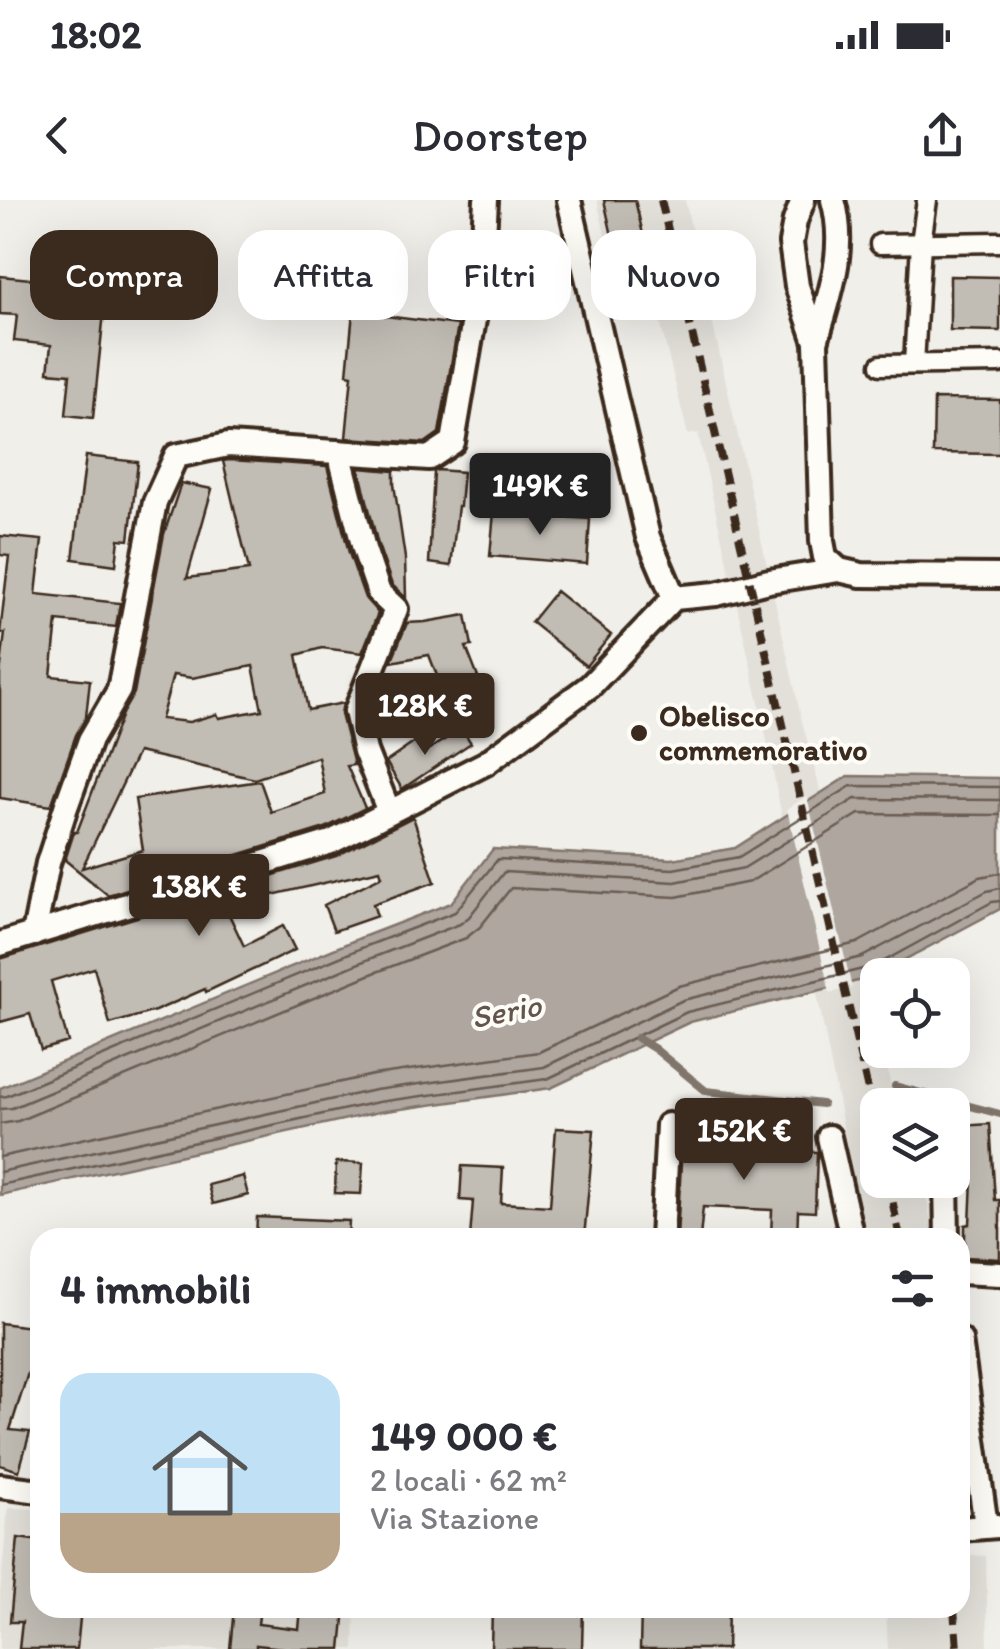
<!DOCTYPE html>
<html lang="it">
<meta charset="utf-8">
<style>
:root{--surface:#fff;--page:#f7f7f7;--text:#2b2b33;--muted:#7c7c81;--accent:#3b2a1e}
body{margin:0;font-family:Itim,sans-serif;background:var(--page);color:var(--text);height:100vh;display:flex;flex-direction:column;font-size:38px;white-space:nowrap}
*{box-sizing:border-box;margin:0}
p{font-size:32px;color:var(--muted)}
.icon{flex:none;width:55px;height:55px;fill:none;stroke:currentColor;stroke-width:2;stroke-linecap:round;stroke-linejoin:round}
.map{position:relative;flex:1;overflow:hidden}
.sheet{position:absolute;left:30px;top:1028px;width:940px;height:390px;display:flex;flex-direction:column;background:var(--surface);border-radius:30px;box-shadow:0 10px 40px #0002}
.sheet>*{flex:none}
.banner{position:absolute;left:30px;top:30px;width:940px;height:90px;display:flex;gap:20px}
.buttons{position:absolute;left:860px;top:758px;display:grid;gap:20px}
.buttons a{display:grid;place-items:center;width:110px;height:110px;border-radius:20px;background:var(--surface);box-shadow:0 10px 40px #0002;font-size:50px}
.price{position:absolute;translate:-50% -85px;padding:0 22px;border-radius:10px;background:var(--accent);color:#fff;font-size:32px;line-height:65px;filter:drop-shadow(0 2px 5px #0008)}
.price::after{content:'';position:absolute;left:50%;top:60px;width:30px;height:22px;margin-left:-15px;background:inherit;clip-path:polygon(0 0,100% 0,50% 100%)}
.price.on{background:#222;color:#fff}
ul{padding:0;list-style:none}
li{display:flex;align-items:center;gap:30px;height:250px;padding:0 30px}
li span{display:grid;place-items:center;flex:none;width:280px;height:200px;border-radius:30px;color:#555}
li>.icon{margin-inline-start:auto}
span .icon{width:120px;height:120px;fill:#fffc;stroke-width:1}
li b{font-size:42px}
h2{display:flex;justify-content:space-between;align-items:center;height:120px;padding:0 30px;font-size:42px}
.chip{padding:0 35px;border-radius:30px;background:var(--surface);box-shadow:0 10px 40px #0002;font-size:35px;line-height:90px}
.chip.on{background:var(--accent);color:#fff}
.status{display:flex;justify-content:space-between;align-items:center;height:70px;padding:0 50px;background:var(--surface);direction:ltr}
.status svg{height:28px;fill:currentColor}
header{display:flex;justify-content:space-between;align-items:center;height:130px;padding:0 30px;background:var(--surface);font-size:45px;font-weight:600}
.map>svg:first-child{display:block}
</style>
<div class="status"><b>18:02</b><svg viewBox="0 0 49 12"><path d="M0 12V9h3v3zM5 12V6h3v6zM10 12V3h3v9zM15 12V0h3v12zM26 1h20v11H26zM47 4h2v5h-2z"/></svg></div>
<header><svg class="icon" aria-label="back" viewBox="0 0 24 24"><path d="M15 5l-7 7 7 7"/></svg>Doorstep<svg class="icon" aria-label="share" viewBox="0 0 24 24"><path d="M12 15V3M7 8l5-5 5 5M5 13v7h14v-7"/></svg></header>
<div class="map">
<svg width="1000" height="1449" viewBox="0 0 1000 1449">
<rect width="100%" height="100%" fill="#f1efea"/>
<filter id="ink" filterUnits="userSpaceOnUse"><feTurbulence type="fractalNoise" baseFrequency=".01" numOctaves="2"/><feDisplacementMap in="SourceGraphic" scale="20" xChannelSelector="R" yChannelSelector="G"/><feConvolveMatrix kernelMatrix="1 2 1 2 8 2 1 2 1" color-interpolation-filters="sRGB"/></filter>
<g filter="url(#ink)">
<g fill="#e3e0da">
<polygon points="597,0 685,0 802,521 870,778 877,816 878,850 884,850 894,904 912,903 912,905 878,905 878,980 924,980 933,1037 865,1037 763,521 698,233 688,235 644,58 612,65"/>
<polygon points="960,1209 974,1299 964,1301 971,1355 986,1356 988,1449 888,1449 886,1408 960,1408"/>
<polygon points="8,1308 40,1309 40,1408 355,1408 354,1449 0,1449 0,1393"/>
</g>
<polygon fill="#aea69f" stroke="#80746b" stroke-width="2.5" points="848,576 1000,578 1000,709 870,778 690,822 551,888 379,912 0,995 0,888 360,738 451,703 493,649 672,659 735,648"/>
<polygon fill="#f1efea" points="807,596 852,788 830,793 787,609"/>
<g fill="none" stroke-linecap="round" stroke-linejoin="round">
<g stroke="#695c52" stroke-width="2.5">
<polyline points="0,897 7,896 364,747 455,712 498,659 673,669 739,657 851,586 1000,587"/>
<polyline points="0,909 12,908 369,759 460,724 469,717 504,672 675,682 744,668 855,599 1000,600"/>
<polyline points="0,924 18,921 374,773 466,738 480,727 511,688 676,697 750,682 859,614 1000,615"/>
<polyline points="0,957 373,875 539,852 679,786 857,743 980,677 1000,673"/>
<polyline points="0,972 375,890 544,867 683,800 862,757 987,691 1000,688"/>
<polyline points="0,985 378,902 547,879 687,812 875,766 992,702 1000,701"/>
</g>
<g stroke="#80746b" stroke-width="8">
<polyline points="637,838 655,849 706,891 822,904"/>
<polyline points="895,886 1000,914"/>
</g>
</g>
<g fill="#c1bcb4" stroke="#3b2a1e" stroke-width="2.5" fill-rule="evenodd">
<polygon points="604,0 635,0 646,47 616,54"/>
<polygon points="505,30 536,35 533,59 547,61 544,82 498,76"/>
<polygon points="0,76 42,80 41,87 106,93 93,218 66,215 70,174 48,172 51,145 14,141 17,115 0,114"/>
<polygon points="950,76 1000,77 1000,131 950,130"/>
<polygon points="353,112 458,125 439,233 425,243 346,238 352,175 347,174"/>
<polygon points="934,199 1000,200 1000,254 933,253"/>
<polygon points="86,256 138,262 129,340 119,339 116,365 73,359"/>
<path d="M229,260L327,266L349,353L365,398L378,413L362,453L322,448L297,455L308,510L343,503L341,514L354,565L347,566L365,608L325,628L108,695L65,660L74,632H77L122,514L134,493L164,334L181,283L212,289L187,378L249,370L223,261ZM253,466L262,510L219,518L217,514L189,522L161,519L173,475L192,478ZM138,552L255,579L318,557L325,594L271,612L260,581L135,599L143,650L82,668Z"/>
<polygon points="359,268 394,271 394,284 405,358 406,398 392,385 378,345"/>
<polygon points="437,270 463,272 460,306 458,306 451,366 429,363 434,272"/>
<polygon points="494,312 590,319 587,364 490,356"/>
<polygon points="0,336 42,340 36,394 120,403 116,427 57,421 51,476 90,480 86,517 76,535 51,606 0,598 0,474 5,433 0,433 9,356 0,355"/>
<polygon points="556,391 611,435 586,466 531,422"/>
<polygon points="466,415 472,446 466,447 481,485 446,499 429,455 391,462 407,423 425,422"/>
<polygon points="462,529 471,543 402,589 386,562 421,538 429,549"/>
<polygon points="413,617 435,682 373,704 377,716 334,731 324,705 382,676 380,670 225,706 244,746 283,726 295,750 206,792 205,789 155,811 110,824 94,768 51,781 68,842 41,850 30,814 0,822 0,759 336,656"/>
<polygon points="990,924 995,1000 1000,1000 1000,1059 965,1057 965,1025 970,1024 972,979 963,980 960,926"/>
<polygon points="683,925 703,926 702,946 817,952 815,1012 798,1011 797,1038 771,1038 772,1010 703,1007 700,1038 677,1038"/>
<polygon points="556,928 594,930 584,1038 531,1035 530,1038 470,1038 473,1001 460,1000 462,966 503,968 501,1003 550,1006"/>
<polygon points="336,962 363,963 361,994 335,993"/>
<polygon points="243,976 248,995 213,1004 208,985"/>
<polygon points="257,1017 349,1021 348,1038 256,1038"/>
<polygon points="0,1123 40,1128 40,1175 28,1173 10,1230 30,1232 19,1271 0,1265"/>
<polygon points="18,1338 40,1341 40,1408 81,1408 77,1449 19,1449 22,1422 10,1422"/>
<polygon points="234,1408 260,1408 258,1424 299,1429 301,1408 345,1408 341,1449 292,1449 256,1445 256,1449 230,1449"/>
<polygon points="492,1408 583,1408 582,1449 491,1449"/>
<polygon points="641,1408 728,1408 727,1449 640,1449"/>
</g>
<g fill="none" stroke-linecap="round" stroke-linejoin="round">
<g stroke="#3b2a1e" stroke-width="25">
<g id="pedestrian">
<polyline points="880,44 1000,42"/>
<polyline points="914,164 921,43 927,0"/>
<polyline points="881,165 1000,163"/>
</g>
</g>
<g stroke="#3b2a1e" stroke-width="30">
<g id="minor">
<polyline points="569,0 648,337 674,398"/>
<polyline points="803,0 795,21 791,43 797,86 816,142 822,341 825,357 839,370"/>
<path d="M816,142C830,93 847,50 833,0"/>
<polyline points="339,252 364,349 379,393 396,409 356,511 365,551 389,612"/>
<polyline points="34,734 48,663 66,607 90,540 119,490 155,302 176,256 228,245 429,258 453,242 482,73 486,0"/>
<polyline points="0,744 331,642 486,563 590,486 674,398 716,394 769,381 839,370 861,375 1000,376"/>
<polyline points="829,937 852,1038"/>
<polyline points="946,980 947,1038"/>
<polyline points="662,1038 668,925"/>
<polyline points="960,1072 1000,1074"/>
<polyline points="960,1140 986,1326"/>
<polyline points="0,1286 40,1291"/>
<polyline points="960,1329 997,1326"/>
</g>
</g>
<use href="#pedestrian" stroke="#fdfcf7" stroke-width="18"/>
<use href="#minor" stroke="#fdfcf7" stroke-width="22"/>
<g stroke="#3b2a1e" stroke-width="8" stroke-dasharray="15 8" stroke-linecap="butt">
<polyline points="661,0 878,933"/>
<polyline points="888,980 900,1038"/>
<polyline points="954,1408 957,1449"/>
</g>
</g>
</g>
<circle fill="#3b2a1e" stroke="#fdfcf7" stroke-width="4" cx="639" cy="533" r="10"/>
<g text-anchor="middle" stroke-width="8" stroke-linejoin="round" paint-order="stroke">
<g font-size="30" font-weight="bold" fill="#3b2a1e" stroke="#fdfcf7" text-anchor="start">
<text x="659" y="526">Obelisco<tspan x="659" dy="34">commemorativo</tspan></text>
</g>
<g font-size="32" font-style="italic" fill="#63554b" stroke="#fdfcf7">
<text transform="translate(506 811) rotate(-11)" y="11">Serio</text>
</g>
</g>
</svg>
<div class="buttons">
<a><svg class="icon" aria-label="locate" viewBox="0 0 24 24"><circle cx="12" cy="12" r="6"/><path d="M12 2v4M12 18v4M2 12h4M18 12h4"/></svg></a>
<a><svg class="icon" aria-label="layers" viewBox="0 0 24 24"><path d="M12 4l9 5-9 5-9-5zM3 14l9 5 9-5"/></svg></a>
</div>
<b class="price on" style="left:540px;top:338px">149K €</b>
<b class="price" style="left:425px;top:558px">128K €</b>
<b class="price" style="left:199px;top:739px">138K €</b>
<b class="price" style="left:744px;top:983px">152K €</b>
<div class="banner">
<a class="chip on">Compra</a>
<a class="chip">Affitta</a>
<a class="chip">Filtri</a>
<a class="chip">Nuovo</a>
</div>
<section class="sheet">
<h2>4 immobili<svg class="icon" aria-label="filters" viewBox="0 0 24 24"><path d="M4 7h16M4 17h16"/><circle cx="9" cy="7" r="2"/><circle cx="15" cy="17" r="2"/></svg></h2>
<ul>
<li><span style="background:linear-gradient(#bfe0f5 70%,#b9a48a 0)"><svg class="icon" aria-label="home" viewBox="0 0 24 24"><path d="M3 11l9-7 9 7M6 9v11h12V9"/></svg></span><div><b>149 000 €</b><p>2 locali · 62 m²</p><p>Via Stazione</p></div></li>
</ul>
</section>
</div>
